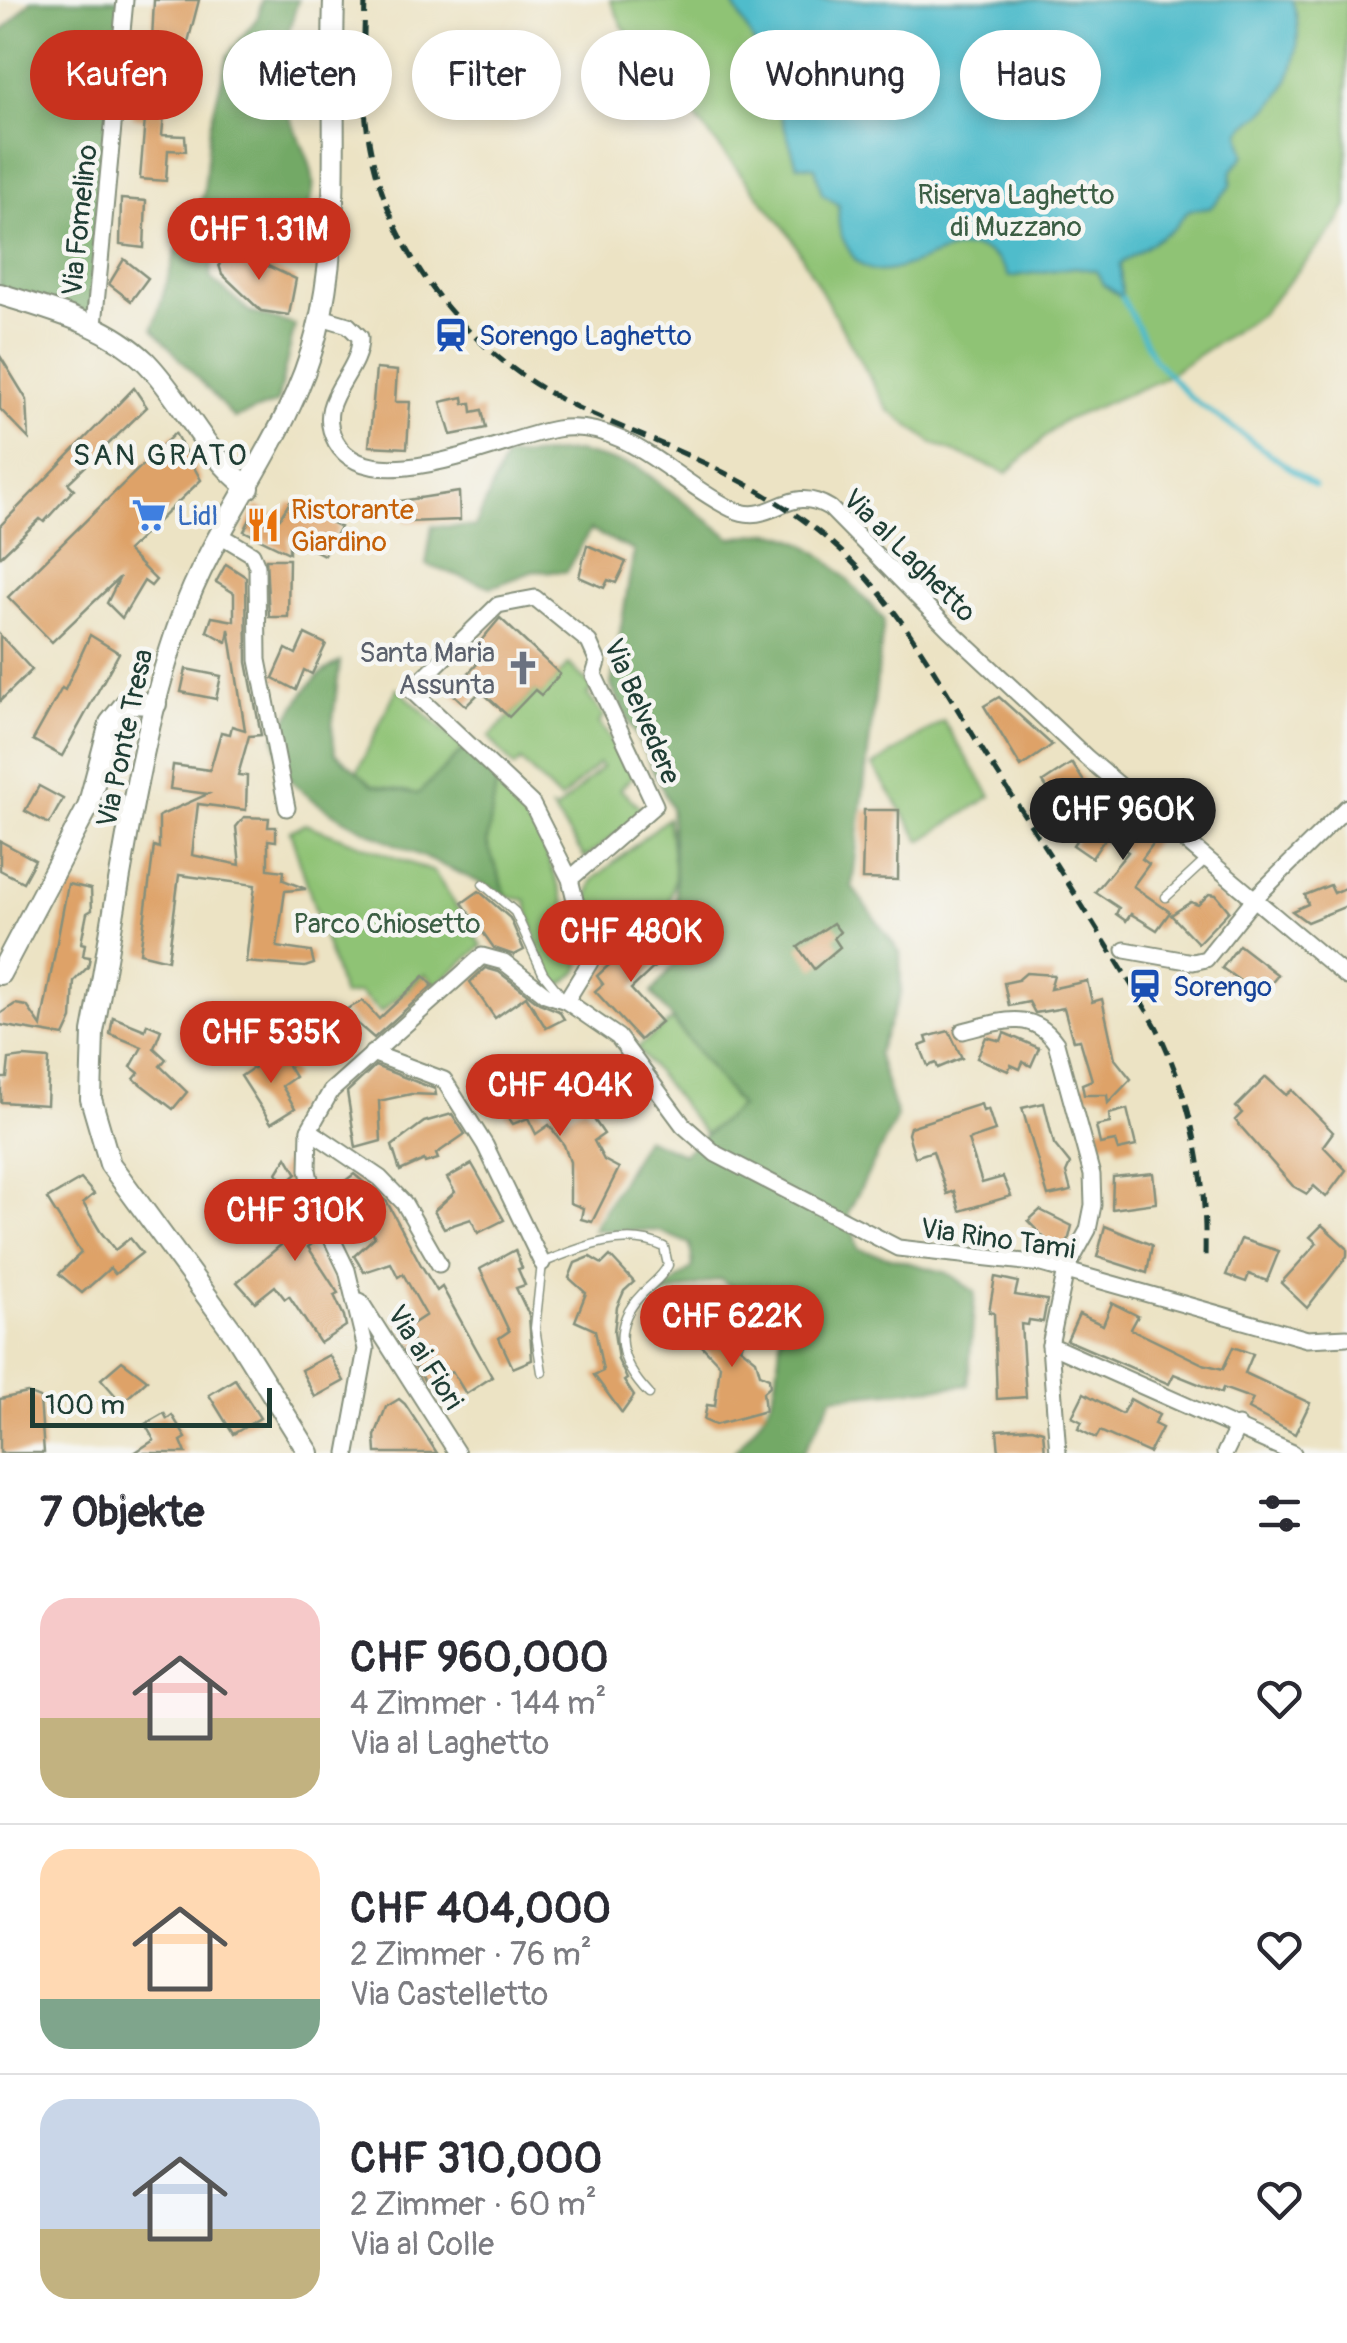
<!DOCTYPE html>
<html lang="de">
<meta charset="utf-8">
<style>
:root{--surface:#fff;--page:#f2f2f3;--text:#2b2b33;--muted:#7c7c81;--line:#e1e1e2;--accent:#c8321e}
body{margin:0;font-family:Pangolin,sans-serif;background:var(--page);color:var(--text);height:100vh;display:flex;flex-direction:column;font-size:38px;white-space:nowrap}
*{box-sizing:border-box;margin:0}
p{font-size:32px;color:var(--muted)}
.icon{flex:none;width:55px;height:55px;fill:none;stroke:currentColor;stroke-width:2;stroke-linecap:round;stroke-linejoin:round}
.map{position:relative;height:1453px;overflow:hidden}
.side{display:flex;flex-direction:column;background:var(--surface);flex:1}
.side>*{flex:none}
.hud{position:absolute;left:30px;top:30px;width:1288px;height:90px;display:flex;gap:20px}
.scale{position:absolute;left:30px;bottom:25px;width:242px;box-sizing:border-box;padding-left:10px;border:5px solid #1f3d34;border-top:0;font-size:28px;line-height:35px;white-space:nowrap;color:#1f3d34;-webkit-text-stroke:8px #f6f6f2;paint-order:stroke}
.price{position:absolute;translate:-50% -85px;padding:0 22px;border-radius:35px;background:var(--accent);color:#fff;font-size:32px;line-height:65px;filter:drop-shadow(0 2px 5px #0008)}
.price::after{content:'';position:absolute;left:50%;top:60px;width:30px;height:22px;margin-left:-15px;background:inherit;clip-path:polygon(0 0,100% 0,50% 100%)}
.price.active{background:#222;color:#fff}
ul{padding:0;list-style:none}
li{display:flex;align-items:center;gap:30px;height:250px;padding:0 40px}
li+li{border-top:2px solid var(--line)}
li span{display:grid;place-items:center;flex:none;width:280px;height:200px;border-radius:30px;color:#555}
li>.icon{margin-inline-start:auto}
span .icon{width:120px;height:120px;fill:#fffc;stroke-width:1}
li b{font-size:42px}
h2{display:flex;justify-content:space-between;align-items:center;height:120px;padding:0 40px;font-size:42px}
.chip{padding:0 35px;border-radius:45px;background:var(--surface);box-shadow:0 5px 15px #0003;font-size:35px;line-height:90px}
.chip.active{background:var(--accent);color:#fff}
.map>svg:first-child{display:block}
</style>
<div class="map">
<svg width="1347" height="1453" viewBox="0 0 1347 1453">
<rect width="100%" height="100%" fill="#f6f6f2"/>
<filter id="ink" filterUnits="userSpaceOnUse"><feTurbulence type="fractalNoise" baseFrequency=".01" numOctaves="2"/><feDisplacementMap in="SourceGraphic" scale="20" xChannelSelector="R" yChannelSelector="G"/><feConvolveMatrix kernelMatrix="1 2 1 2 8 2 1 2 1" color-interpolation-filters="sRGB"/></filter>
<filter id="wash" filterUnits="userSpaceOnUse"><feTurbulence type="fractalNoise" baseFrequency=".0048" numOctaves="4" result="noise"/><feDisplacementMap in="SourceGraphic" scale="40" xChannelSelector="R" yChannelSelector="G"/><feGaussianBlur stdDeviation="2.25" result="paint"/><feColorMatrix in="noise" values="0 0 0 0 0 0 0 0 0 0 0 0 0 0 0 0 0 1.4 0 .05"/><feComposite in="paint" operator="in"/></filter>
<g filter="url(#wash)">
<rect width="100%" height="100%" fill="#ece3c4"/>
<g fill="#8fc374" stroke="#578054" stroke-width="2.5">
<polygon points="610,0 1347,0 1347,206 1337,225 1262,313 1159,381 1061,422 1007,473 934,444 888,410 790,235 623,27"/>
<polygon points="569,664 593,688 587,694 604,716 599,723 636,773 620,789 645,812 585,858 552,809 557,810 602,767 599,763 560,800 521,761 514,767 489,737 535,690 541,694"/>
<polygon points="397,688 464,749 418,794 373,785 357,772"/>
<polygon points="943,721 991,796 921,841 873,766"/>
<polygon points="497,779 531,812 582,950 579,970 561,986 544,970 526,900 507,897 487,843"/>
<polygon points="668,818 675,875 662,943 625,914 586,904 593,880"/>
<polygon points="305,824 434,872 482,946 436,985 425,974 381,1012 359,993 343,996 290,831"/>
<polygon points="672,1020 740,1107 705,1134 637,1048"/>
</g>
<g fill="#73a966" stroke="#49734d" stroke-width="2.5">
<polygon points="32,0 125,0 94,325 0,294 0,34"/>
<path d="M262,0H298C292,23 279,54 280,77C283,141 348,175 288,236L233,219L214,241L210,278L250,312L295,325L277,403L234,418L153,329L175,255L204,193L210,125L228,55L258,17Z"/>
<path d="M577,452L638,467L731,538C743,537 759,532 771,533C820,539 853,587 884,620L852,887L900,953L901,994L877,1054L897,1117L848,1213L858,1249L947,1273L975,1292L968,1385L833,1397L803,1453H733C779,1401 776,1394 781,1326L721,1279L658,1296L693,1267L690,1244L659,1231L593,1230L645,1138L683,1154L740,1106L652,993L680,956L671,807L611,685L634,551L590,530L566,572L534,571L492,587L426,565L432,526L475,527L505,457Z"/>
<path d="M340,662L332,727L335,753L373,785L418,794L464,749L497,779L487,843L507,897C447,861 325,826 286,774C279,765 278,748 275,737C299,706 304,679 340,662Z"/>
</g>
<path fill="#50bccb" stroke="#387c80" stroke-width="2.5" d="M731,0H1292C1303,29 1298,66 1281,93C1273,108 1252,119 1240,132L1245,155L1232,170L1231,186L1210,208L1189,210L1174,228L1120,264L1122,297L1104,285L1096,271L1075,267L1009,277C970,197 890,311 852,255C840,236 837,228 839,205L822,194L815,167L797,165L778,107L755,74L757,48Z"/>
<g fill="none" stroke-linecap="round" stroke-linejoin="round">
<polyline stroke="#50bccb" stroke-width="5" points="1122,297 1155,360 1191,398 1315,486"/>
</g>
<g id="blocks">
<g fill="#dea268">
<polygon points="154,0 199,0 182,65 169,63 162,135 185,136 186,151 168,150 166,181 140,179 145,119 132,118 136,80 150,81"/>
<polygon points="121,199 146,201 144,248 120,245"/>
<polygon points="231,245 263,269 266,265 296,279 289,315 261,311 222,274 219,265"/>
<polygon points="124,259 148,278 131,301 109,284"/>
<polygon points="0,356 27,400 29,439 0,409"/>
<polygon points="376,369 397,371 395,402 410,402 407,448 369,446"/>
<polygon points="134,388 147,407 68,483 74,489 44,522 40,519 0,557 0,526"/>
<polygon points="463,397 464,404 471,403 472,412 482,410 486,428 451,435 441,402"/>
<polygon points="175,433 201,480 127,551 156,580 151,586 144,581 122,618 107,603 120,577 52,642 8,597"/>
<polygon points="459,492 460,520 406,522 400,501"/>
<polygon points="290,502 340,527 324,555 289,537 289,553 244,531 257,506 280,518"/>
<polygon points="587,545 626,562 616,583 608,580 604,588 579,577"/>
<polygon points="266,559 289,559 288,617 269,617"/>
<polygon points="226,564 246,577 247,662 261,735 249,736 238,775 247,776 246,810 198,804 192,855 240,865 236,827 244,817 269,818 268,827 276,827 276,841 268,840 268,869 284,871 283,880 306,889 285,891 277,947 311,952 314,964 305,967 246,962 255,885 179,875 168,960 140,953 154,846 159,848 159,816 208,794 170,789 173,765 210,770 221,732 230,734 232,726 245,730 229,629 227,642 207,631 212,617 234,621 234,593 216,582"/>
<polygon points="500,618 560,674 541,695 535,690 509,717 481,691 466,706 451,692 477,664 468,656"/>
<polygon points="305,634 326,644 312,674 304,670 296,690 273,678 286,649 296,654"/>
<polygon points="0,635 32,670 0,701"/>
<polygon points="90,635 119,653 62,756 33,740 62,688 65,690"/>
<polygon points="186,669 221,676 216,699 181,692"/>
<polygon points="999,697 1052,745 1021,767 984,706"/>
<polygon points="1072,763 1086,785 1060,803 1069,816 1057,824 1045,806 1055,800 1043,782"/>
<polygon points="39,786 63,799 49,824 25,811"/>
<polygon points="1106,797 1124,809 1121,814 1157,838 1142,859 1149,864 1133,886 1170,912 1157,930 1131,914 1126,921 1116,914 1119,908 1095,892 1128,852 1106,837 1092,858 1073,845"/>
<polygon points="864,810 899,810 898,880 862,879"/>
<polygon points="0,841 35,860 23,882 0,870"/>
<polygon points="68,884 91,889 92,910 87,913 81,943 85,944 83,956 90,957 88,967 74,981 72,1019 64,1036 0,1025 0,1014 15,1004 27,1006 41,1026"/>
<polygon points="1330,885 1334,893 1347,887 1347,906 1307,922 1292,911 1308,904 1305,895"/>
<polygon points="479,891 510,918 524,950 514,955 494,948 462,903"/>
<polygon points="1209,894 1216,895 1229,911 1198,943 1171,915 1191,902 1198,905"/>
<polygon points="833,923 840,932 834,938 840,947 814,969 798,947"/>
<polygon points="644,933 665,957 631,989 661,1022 640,1040 595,991 603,984 597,976"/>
<polygon points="1239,945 1278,975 1261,996 1222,968"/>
<polygon points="485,968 499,972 539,1003 559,1011 564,1019 546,1028 526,996 495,1018 470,982"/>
<polygon points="1026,973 1054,975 1050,989 1087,981 1092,1002 1102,999 1115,1059 1131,1079 1108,1103 1107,1095 1084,1095 1082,1084 1092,1080 1080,1040 1073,1041 1064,1008 1035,1013 1029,1002 1009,1006 1004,983 1018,980"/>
<polygon points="424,976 433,985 374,1038 343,1011 363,1001 379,1019"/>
<polygon points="113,1017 145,1030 147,1024 161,1030 154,1048 166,1059 160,1066 187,1092 173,1109 134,1079 139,1073 131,1067 142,1047 110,1034"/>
<polygon points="949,1031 962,1058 938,1068 936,1063 928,1066 920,1046 928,1043 926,1037"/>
<polygon points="1004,1033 1039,1048 1031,1066 1023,1062 1020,1069 1011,1065 1008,1071 977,1058 986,1037 1001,1041"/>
<polygon points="279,1051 295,1077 282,1086 295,1108 271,1123 241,1076"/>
<polygon points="24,1057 49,1059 47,1105 1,1102 1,1078 7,1078 9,1059"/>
<polygon points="490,1061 502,1081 518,1076 544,1114 555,1109 562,1120 584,1105 604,1134 594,1141 604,1160 619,1168 592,1222 581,1219 583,1208 570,1203 570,1162 564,1145 549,1125 536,1134 528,1118 513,1124 497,1102 508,1099 495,1098 475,1070"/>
<polygon points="375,1066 435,1089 436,1095 411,1094 379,1101 381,1141 356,1148 347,1092"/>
<polygon points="1266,1077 1286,1095 1292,1090 1333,1132 1323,1146 1346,1170 1326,1197 1314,1186 1307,1194 1293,1186 1235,1120 1242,1113 1236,1107"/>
<polygon points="1044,1103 1054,1144 1070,1164 1066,1173 1071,1191 1048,1196 1022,1108"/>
<polygon points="981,1104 983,1111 988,1109 995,1131 968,1140 982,1183 1003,1177 1011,1196 960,1211 954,1191 947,1194 933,1151 915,1157 908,1134 910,1127"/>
<polygon points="1127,1109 1136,1146 1118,1150 1115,1141 1100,1144 1096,1126 1110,1123 1109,1114"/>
<polygon points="452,1114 465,1134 436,1154 438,1159 425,1163 424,1160 400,1171 392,1146 424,1122"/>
<polygon points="287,1157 297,1174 288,1182 297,1193 299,1208 316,1241 308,1247 338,1293 334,1295 344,1316 346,1326 320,1343 289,1296 285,1299 275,1286 255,1302 237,1282 288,1239 259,1204 283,1181 277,1173"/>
<polygon points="472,1164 504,1220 478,1233 471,1219 444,1228 434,1211 455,1192 447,1178"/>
<polygon points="1153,1173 1156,1203 1112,1209 1113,1177"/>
<polygon points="354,1174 387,1202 421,1265 437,1291 442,1287 492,1377 466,1394 452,1371 428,1386 413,1363 423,1357 405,1329 426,1315 403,1274 398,1277 391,1263 364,1272 354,1256 375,1237 361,1213 353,1219 332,1191"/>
<polygon points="81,1179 94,1194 83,1203 100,1231 115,1250 130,1238 142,1253 115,1274 110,1268 82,1293 59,1274 81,1253 47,1199"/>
<polygon points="1040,1210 1072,1226 1068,1242 1057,1251 1028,1221"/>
<polygon points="1322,1225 1347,1248 1347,1256 1307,1308 1281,1283 1317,1243 1310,1237"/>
<polygon points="1105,1226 1152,1245 1147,1273 1097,1257"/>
<polygon points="1241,1239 1279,1251 1267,1281 1249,1274 1246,1282 1226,1275"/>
<polygon points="515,1250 522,1268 518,1269 525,1285 516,1288 529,1315 532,1360 513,1368 499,1338 509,1331 480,1269"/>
<polygon points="610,1256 634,1282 624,1291 617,1307 614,1332 618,1360 627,1379 624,1381 634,1396 622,1413 594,1375 603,1371 595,1330 575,1321 586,1293 569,1278 575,1263 590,1257 602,1264"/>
<polygon points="995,1277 1018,1282 1015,1295 1047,1300 1043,1322 1029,1320 1028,1325 1021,1324 1026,1397 997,1399 994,1313 989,1312"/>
<polygon points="1112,1303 1138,1316 1131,1329 1203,1364 1223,1369 1233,1347 1253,1354 1245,1373 1310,1403 1295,1434 1248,1409 1253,1399 1223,1388 1221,1393 1174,1374 1169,1384 1067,1340 1079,1314 1103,1325"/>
<polygon points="694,1311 724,1337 745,1312 759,1322 740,1347 756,1360 760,1374 769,1378 770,1386 763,1392 765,1411 715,1425 704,1420 707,1405 715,1406 720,1365 683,1326"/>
<polygon points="329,1355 344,1381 315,1397 301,1370"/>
<polygon points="122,1361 147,1380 122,1403 101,1379"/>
<polygon points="235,1379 260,1418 233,1434 209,1395"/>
<polygon points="27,1393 40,1398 44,1453 0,1453 0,1399"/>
<polygon points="1084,1393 1122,1414 1130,1399 1159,1415 1154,1424 1162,1428 1149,1453 1100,1431 1096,1438 1078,1429 1082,1422 1072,1417"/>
<polygon points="399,1399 405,1404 437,1453 376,1453 375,1436 386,1407"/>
<polygon points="164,1413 167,1419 172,1415 186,1438 181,1441 186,1453 134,1453 154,1440 145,1424"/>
<polygon points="1032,1428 1043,1431 1045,1453 999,1453 997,1430"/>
</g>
</g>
</g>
<g filter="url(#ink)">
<use href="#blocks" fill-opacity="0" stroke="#86907c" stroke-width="2.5"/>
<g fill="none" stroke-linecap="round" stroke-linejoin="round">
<g stroke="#86907c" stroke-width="11">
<g id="lane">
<polyline points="483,884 515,912 543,973 563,998"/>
<polyline points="1166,897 1206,860"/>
<path d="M542,1372L535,1328L542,1263C579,1248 626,1228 664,1247L668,1265C662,1278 651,1284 641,1295C609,1328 620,1364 649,1394"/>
</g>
</g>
<g stroke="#86907c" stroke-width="19">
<g id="street">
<path d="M321,317L348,325L360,337C361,376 312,399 336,442C370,503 503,438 556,429C626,418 675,482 732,509C773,528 787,481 830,508L949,629L1086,757L1347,977"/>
<polyline points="94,325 125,0"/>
<polyline points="222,536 252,554 257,566 258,660 287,808"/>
<polyline points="1125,950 1193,962 1206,959 1254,899 1347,807"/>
<polyline points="566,1001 590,962 570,879 655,805 594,675 598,662 589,642 535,598 498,605 411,690 532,804 570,879"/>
<path d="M963,1031C999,1022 1032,1008 1056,1043L1092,1175L1093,1205L1088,1230L1066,1270L1050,1345L1058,1453"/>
<polyline points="372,1053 444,1080 485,1145 542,1263"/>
<polyline points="309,1130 380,1178 404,1203 439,1264"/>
<polyline points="360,1301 457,1453"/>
<polyline points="1050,1345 1293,1453"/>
<polyline points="347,1453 366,1349 347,1270 315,1204 308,1170 309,1130 331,1091 482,956 504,962 545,994 566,1001 618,1037 683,1125 716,1154 898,1248 1042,1264 1307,1339 1347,1337"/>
<polyline points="1225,1453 1238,1426"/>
</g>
</g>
<g stroke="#86907c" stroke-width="24">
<g id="secondary">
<path d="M0,294C52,311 106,323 146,362C184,401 205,455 249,488"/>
<polyline points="0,974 88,807 110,723 126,703 156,704"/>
<path d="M309,1453L236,1336L110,1164L91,1099L93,1032C118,900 136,742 181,618C217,517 291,437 317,332C343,229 330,106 334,0"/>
</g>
</g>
<use href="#lane" stroke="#fff" stroke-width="8"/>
<use href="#street" stroke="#fff" stroke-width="15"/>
<use href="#secondary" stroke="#fff" stroke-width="20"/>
<path stroke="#1f3d34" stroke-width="5" stroke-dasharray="15 8" stroke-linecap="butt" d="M365,0C364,43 361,86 367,128C385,257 472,361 589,413C681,453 771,484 845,555C901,609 939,680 980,746C1039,839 1101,932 1157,1028C1192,1102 1207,1175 1205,1258"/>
</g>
</g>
<defs>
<g id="station-bare" transform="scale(2.7)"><path d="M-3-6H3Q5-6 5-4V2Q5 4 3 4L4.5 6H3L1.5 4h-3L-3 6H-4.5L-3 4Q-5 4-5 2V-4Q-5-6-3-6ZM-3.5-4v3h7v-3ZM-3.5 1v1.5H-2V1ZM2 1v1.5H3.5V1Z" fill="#1a4fb4" stroke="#f6f6f2" stroke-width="2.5" paint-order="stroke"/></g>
<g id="supermarket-bare" transform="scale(2.7)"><path d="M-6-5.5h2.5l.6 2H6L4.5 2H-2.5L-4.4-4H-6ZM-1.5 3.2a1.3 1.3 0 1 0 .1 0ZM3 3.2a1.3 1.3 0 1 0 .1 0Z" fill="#3f7fe0" stroke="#f6f6f2" stroke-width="2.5" paint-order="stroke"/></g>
<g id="restaurant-bare" transform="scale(2.7)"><path d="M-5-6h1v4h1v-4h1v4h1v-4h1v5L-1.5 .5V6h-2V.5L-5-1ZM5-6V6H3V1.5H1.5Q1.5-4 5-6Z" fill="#e8710a" stroke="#f6f6f2" stroke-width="2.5" paint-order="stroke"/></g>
<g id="church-bare" transform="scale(2.7)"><path d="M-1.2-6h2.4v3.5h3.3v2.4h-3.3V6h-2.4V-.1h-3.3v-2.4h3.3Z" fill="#6b7280" stroke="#f6f6f2" stroke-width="2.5" paint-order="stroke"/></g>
</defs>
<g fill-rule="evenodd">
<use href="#station-bare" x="451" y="335"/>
<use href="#supermarket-bare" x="149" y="515"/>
<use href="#restaurant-bare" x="263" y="525"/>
<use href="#church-bare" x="523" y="668"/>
<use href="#station-bare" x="1145" y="986"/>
</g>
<g text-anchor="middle" stroke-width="9" stroke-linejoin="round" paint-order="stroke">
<g font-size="28" fill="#3b5e44" stroke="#f6f6f2">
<text x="1016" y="204">Riserva Laghetto<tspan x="1016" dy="32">di Muzzano</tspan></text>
<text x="387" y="933">Parco Chiosetto</text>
</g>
<g font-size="28" fill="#1f3d34" stroke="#f6f6f2">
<text transform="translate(79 220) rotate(-84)" y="10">Via Fomelino</text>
<text transform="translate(910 555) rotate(45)" y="10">Via al Laghetto</text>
<text transform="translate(643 711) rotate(67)" y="10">Via Belvedere</text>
<text transform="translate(124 738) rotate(-78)" y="10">Via Ponte Tresa</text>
<text transform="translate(998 1238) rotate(8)" y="10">Via Rino Tami</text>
<text transform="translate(426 1357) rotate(58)" y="10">Via ai Fiori</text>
</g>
<g font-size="28" fill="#164399" stroke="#f6f6f2" text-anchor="start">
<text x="479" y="345">Sorengo Laghetto</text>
<text x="1173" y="996">Sorengo</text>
</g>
<g font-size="28" fill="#c56008" stroke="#f6f6f2" text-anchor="start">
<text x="291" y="519">Ristorante<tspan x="291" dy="32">Giardino</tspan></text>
</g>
<g font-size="28" fill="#366cbe" stroke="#f6f6f2" text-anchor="start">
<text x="177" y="525">Lidl</text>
</g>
<g font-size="28" fill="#5b616d" stroke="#f6f6f2" text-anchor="end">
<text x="495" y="662">Santa Maria<tspan x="495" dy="32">Assunta</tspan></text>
</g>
<g font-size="30" letter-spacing="2.5" fill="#1f3d34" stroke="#f6f6f2">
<text x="161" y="465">SAN GRATO</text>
</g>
</g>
</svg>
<div class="scale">100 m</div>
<b class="price" style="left:259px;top:283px">CHF 1.31M</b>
<b class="price active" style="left:1123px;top:863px">CHF 960K</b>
<b class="price" style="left:631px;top:985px">CHF 480K</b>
<b class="price" style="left:271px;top:1086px">CHF 535K</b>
<b class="price" style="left:560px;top:1139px">CHF 404K</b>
<b class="price" style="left:295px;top:1264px">CHF 310K</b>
<b class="price" style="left:732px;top:1370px">CHF 622K</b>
<div class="hud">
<a class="chip active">Kaufen</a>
<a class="chip">Mieten</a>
<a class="chip">Filter</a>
<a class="chip">Neu</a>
<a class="chip">Wohnung</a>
<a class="chip">Haus</a>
</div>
</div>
<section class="side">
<h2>7 Objekte<svg class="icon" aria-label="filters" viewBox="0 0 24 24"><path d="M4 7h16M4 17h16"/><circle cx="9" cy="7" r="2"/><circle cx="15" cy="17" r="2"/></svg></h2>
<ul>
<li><span style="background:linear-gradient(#f6c9c9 60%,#c2b280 0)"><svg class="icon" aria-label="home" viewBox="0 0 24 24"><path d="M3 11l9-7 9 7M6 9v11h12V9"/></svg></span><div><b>CHF 960,000</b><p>4 Zimmer · 144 m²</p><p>Via al Laghetto</p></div><svg class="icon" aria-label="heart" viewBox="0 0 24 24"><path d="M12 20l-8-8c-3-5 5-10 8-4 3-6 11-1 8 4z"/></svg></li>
<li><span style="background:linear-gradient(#ffd9b3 75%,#7fa58c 0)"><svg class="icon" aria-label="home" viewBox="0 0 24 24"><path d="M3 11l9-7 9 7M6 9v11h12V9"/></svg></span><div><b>CHF 404,000</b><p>2 Zimmer · 76 m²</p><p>Via Castelletto</p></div><svg class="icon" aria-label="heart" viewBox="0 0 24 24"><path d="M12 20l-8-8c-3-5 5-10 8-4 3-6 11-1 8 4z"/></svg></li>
<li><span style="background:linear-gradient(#c9d6e8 65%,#c2b280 0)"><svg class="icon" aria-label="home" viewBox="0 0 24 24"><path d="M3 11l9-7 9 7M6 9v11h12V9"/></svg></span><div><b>CHF 310,000</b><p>2 Zimmer · 60 m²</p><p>Via al Colle</p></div><svg class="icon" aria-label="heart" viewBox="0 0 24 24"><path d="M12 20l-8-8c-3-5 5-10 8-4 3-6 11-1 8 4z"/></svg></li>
</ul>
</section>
